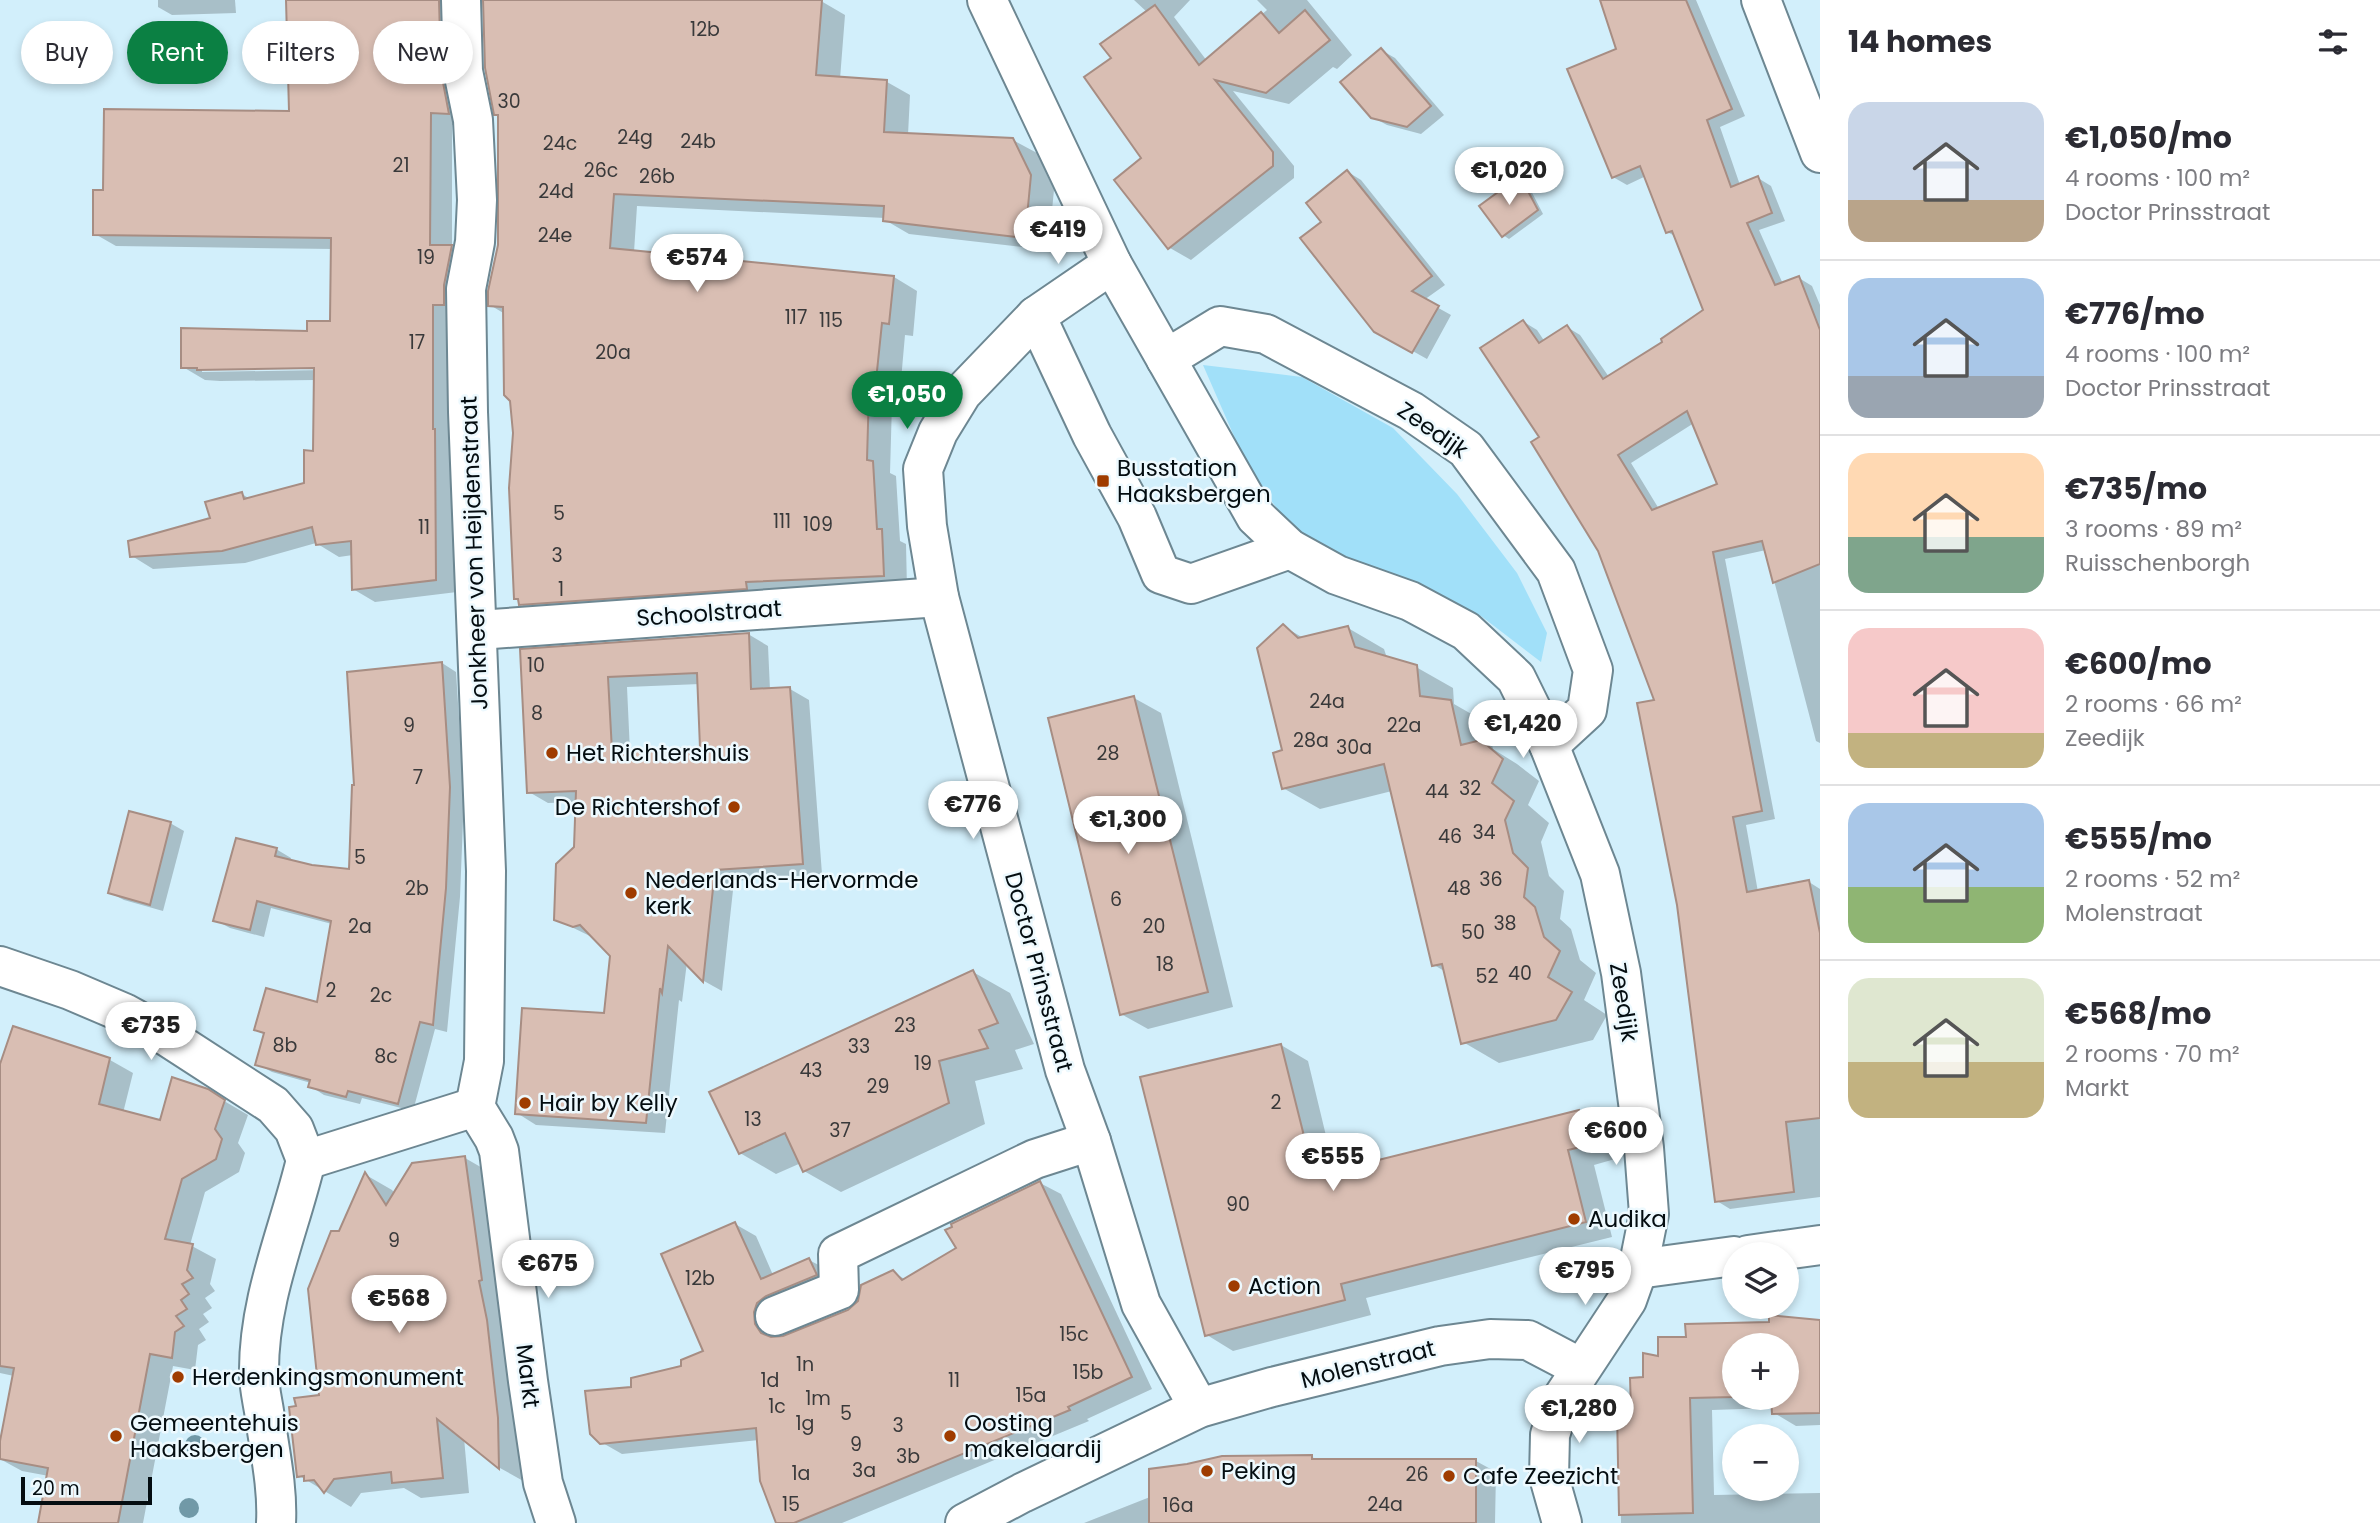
<!DOCTYPE html>
<meta charset="utf-8">
<style>
:root{--surface:#fff;--page:#f2f2f3;--text:#2b2b33;--muted:#7c7c81;--line:#e1e1e2;--accent:#0b8043}
body{margin:0;font-family:Poppins,sans-serif;background:var(--page);color:var(--text);height:100vh;display:flex;flex-direction:column;font-size:26px;white-space:nowrap}
*{box-sizing:border-box;margin:0}
p{font-size:23px;color:var(--muted)}
.icon{flex:none;width:38px;height:38px;fill:none;stroke:currentColor;stroke-width:2;stroke-linecap:round;stroke-linejoin:round}
.map{position:relative;flex:1;overflow:hidden}
.drawer{display:flex;flex-direction:column;background:var(--surface);width:560px}
.drawer>*{flex:none}
.top-card{position:absolute;left:21px;top:21px;width:665px;height:63px;display:flex;gap:14px}
.controls{position:absolute;left:1722px;top:1242px;display:grid;gap:14px}
.controls a{display:grid;place-items:center;width:77px;height:77px;border-radius:50%;background:var(--surface);box-shadow:0 4px 10px #0003;font-size:35px}
.scale{position:absolute;left:21px;bottom:18px;width:131px;box-sizing:border-box;padding-left:7px;border:4px solid #040d11;border-top:0;font-size:19px;line-height:24px;white-space:nowrap;color:#040d11;-webkit-text-stroke:5px #edf9fe;paint-order:stroke}
.price{position:absolute;translate:-50% -60px;padding:0 16px;border-radius:24px;background:#fff;color:#222;font-size:23px;line-height:46px;filter:drop-shadow(0 2px 4px #0008)}
.price::after{content:'';position:absolute;left:50%;top:42px;width:21px;height:16px;margin-left:-10px;background:inherit;clip-path:polygon(0 0,100% 0,50% 100%)}
.price.selected{background:var(--accent);color:#fff}
ul{padding:0;list-style:none}
li{display:flex;align-items:center;gap:21px;height:175px;padding:0 28px}
li+li{border-top:2px solid var(--line)}
li span{display:grid;place-items:center;flex:none;width:196px;height:140px;border-radius:21px;color:#555}
li>.icon{margin-inline-start:auto}
span .icon{width:84px;height:84px;fill:#fffc;stroke-width:1}
li b{font-size:30px}
h2{display:flex;justify-content:space-between;align-items:center;height:84px;padding:0 28px;font-size:30px}
.tag{padding:0 24px;border-radius:32px;background:var(--surface);box-shadow:0 4px 10px #0003;font-size:24px;line-height:63px}
.tag.selected{background:var(--accent);color:#fff}
main{display:flex;flex:1;min-height:0}
.map>svg:first-child{display:block}
</style>
<main>
<div class="map">
<svg width="1820" height="1523" viewBox="0 0 1820 1523">
<rect width="100%" height="100%" fill="#d2effb"/>
<polygon fill="#a1e0f9" points="1203,365 1302,377 1393,428 1457,494 1517,573 1547,633 1541,662 1481,616 1361,564 1294,530 1251,475"/>
<g fill="#0003" fill-rule="evenodd">
<polygon points="158,0 235,0 236,13 172,15 158,7"/>
<path d="M288,0H459L462,125H452V247L473,259L457,592L375,602L353,589V555L339,557L316,543L245,563L153,569L132,556L212,520L242,494L250,499L306,484L315,453V380L220,381L205,380L183,367L309,333L332,323L333,249L116,246L95,234L105,192L291,113ZM323,366V370L202,372V368Z"/>
<polygon points="498,0 821,1 845,15 840,79 887,82 910,95 908,135 1013,140 1037,153 1054,190 1048,250 909,234 885,220 885,218 637,206 634,252 894,277 917,291 913,336 905,335 899,403 892,403 890,473 896,476 900,541 906,544 907,589 544,618 520,604 520,601 515,598 515,433 505,314 490,305 500,245"/>
<polygon points="1134,0 1190,0 1174,17 1207,61 1267,10 1257,0 1307,0 1352,55 1337,69 1333,67 1289,104 1233,91 1294,166 1294,178 1191,260 1170,248 1144,159 1148,13"/>
<path d="M1601,0H1696L1745,116L1720,127L1740,185L1758,178L1771,186L1785,221L1759,230L1783,284L1799,278L1812,286L1820,305V743L1816,741L1766,550L1725,559L1775,819L1746,825L1758,892L1809,882L1820,889V1197L1730,1209L1717,1201L1656,701L1600,550L1542,438L1524,322L1537,330L1545,342L1567,327L1580,335L1609,377L1664,343L1705,311L1677,237L1667,232L1646,176L1627,185L1613,177L1618,50ZM1694,423L1719,485L1659,509L1631,463Z"/>
<polygon points="1381,50 1395,58 1444,115 1421,134 1387,125 1372,117"/>
<polygon points="1348,172 1361,180 1445,285 1424,300 1451,315 1427,359 1375,330"/>
<polygon points="1520,178 1526,181 1543,214 1509,239 1503,235"/>
<polygon points="1283,626 1305,639 1348,628 1384,649 1387,658 1416,667 1453,688 1454,704 1487,723 1493,749 1517,764 1539,781 1528,805 1549,823 1541,842 1549,876 1564,891 1560,919 1571,929 1580,960 1596,973 1584,1000 1607,1015 1593,1040 1499,1063 1463,1042 1446,972 1434,965 1392,791 1320,809 1283,788"/>
<path d="M748,634L768,646L770,690L790,689L809,700L822,874L734,881L722,991L704,981L687,962L682,1002L679,1000L665,1133L536,1125L517,1113L606,1015L611,956L594,938L555,919L576,848L578,802L548,803L529,792L522,651ZM700,684L702,749L630,752L627,687Z"/>
<polygon points="442,663 456,672 464,796 460,897 447,1032 435,1029 413,1111 362,1098 360,1104 324,1095 310,1086 311,1083 272,1072 257,1064 265,1034 256,1029 319,1004 332,924 271,908 264,937 230,928 215,920 276,849 291,858 290,862 351,871"/>
<polygon points="1134,698 1161,713 1233,1007 1148,1029 1121,1014"/>
<polygon points="170,823 184,831 163,911 124,900 110,893"/>
<polygon points="973,972 1010,993 1034,1044 1015,1050 1023,1069 975,1081 985,1124 841,1192 804,1171 801,1163 776,1174 740,1153"/>
<polygon points="14,1028 110,1060 133,1073 123,1113 161,1123 207,1091 248,1115 238,1143 245,1153 239,1172 205,1192 190,1245 216,1259 210,1284 215,1291 205,1298 212,1308 203,1314 209,1322 199,1329 206,1340 198,1345 195,1370 173,1366 143,1523 40,1523 49,1476 22,1471 0,1459 14,1376 0,1373 0,1070"/>
<polygon points="1281,1045 1308,1061 1335,1173 1579,1112 1605,1127 1615,1159 1594,1165 1612,1237 1366,1298 1371,1315 1233,1351 1207,1335"/>
<polygon points="465,1158 491,1173 525,1482 500,1468 464,1438 469,1493 421,1498 404,1488 361,1493 351,1507 298,1475 321,1397 340,1233 366,1175 392,1190 395,1194"/>
<polygon points="1040,1183 1061,1194 1152,1389 1087,1419 1089,1421 842,1523 785,1523 759,1440 622,1454 601,1442 633,1389 683,1368 706,1352 735,1224 756,1236 773,1275 809,1260 830,1271 773,1325 776,1339 849,1311 893,1272 906,1280 959,1249"/>
<path d="M1820,1322V1425L1796,1426L1774,1413L1773,1408L1712,1410L1714,1495L1820,1493V1523H1621L1619,1412H1633L1645,1379L1660,1359L1687,1339ZM1734,1346H1787V1398H1734Z"/>
<polygon points="1312,1457 1319,1461 1476,1461 1496,1472 1495,1523 1084,1523 1150,1497"/>
</g>
<g fill="#d9beb3" stroke="#a78d83" stroke-width="2" fill-rule="evenodd">
<polygon points="286,0 439,0 441,72 449,114 431,113 430,245 452,245 444,285 444,305 433,305 433,429 435,429 436,580 352,590 351,541 316,545 312,527 222,551 130,557 128,541 210,518 205,502 242,492 244,499 304,483 304,450 313,451 314,368 197,370 197,368 181,368 181,328 307,331 307,321 330,321 331,238 93,235 93,190 103,190 104,109 289,111"/>
<polygon points="483,0 822,0 816,75 887,80 884,132 1013,138 1031,175 1025,238 883,221 884,206 614,194 610,248 894,276 889,324 882,323 875,390 869,390 867,460 873,461 877,529 882,529 884,576 746,582 747,589 519,605 518,599 514,599 509,488 513,433 510,401 504,395 503,307 488,306 488,291 498,245 498,115 494,115 485,68"/>
<path d="M1600,0H1686L1732,109L1707,120L1731,187L1758,176L1772,213L1747,223L1775,285L1799,276L1820,330V564L1773,583L1762,541L1713,552L1762,811L1733,817L1747,892L1809,880L1820,933V1118L1786,1122L1794,1192L1715,1202L1677,905L1637,703L1654,700L1598,551L1531,442L1539,437L1480,348L1523,320L1539,343L1567,325L1603,379L1662,342L1661,339L1703,310L1672,231L1666,233L1640,166L1612,178L1567,69L1616,49ZM1687,411L1717,484L1652,510L1618,455Z"/>
<polygon points="1155,5 1199,65 1261,12 1279,33 1305,10 1330,40 1266,93 1215,80 1273,152 1273,166 1168,249 1114,180 1141,158 1084,77 1111,58 1100,44"/>
<polygon points="1381,48 1431,106 1407,127 1371,118 1340,82"/>
<polygon points="1347,170 1432,276 1412,291 1439,306 1412,353 1374,332 1300,238 1321,222 1306,203"/>
<polygon points="1520,176 1538,210 1502,237 1479,206"/>
<polygon points="1283,624 1298,638 1348,626 1355,647 1417,665 1420,696 1451,700 1461,745 1481,740 1503,759 1492,783 1514,801 1505,820 1513,853 1528,868 1524,897 1535,907 1544,937 1560,951 1548,977 1572,992 1556,1020 1461,1044 1442,964 1432,966 1384,764 1282,789 1273,753 1282,750 1257,648"/>
<path d="M749,633L751,689L790,687L803,864L715,870L703,982L668,946L662,993L660,988L646,1123L515,1114L522,1008L604,1013L610,956L580,925L573,927L554,920L556,864L574,847L576,791L527,793L520,649ZM697,673L700,748L612,751L608,677Z"/>
<polygon points="442,662 450,787 446,888 433,1025 420,1022 398,1104 348,1091 346,1097 308,1087 310,1080 255,1065 264,1033 254,1030 266,988 317,1002 331,921 257,901 250,930 213,921 236,838 277,848 275,856 312,865 349,869 352,785 354,785 347,672"/>
<polygon points="1134,696 1208,992 1120,1015 1048,718"/>
<polygon points="129,811 171,822 150,905 108,893"/>
<polygon points="973,970 998,1023 979,1030 988,1048 939,1061 949,1103 803,1172 785,1133 739,1154 709,1092"/>
<polygon points="13,1026 110,1058 99,1104 160,1120 172,1077 208,1089 225,1100 215,1129 222,1139 216,1159 182,1179 165,1239 193,1244 187,1270 193,1278 182,1284 189,1294 181,1300 187,1309 176,1316 184,1326 175,1332 172,1358 150,1354 118,1523 38,1523 48,1468 0,1459 0,1441 14,1368 0,1366 0,1064"/>
<polygon points="1281,1044 1314,1176 1579,1110 1589,1145 1568,1150 1586,1222 1341,1284 1345,1300 1205,1336 1140,1077"/>
<polygon points="465,1156 482,1280 479,1281 487,1320 498,1418 499,1469 437,1419 443,1478 392,1483 391,1472 334,1479 324,1493 314,1480 304,1481 304,1476 297,1477 289,1407 296,1406 294,1398 319,1395 308,1289 331,1231 339,1231 365,1172 386,1205 412,1163"/>
<polygon points="1040,1181 1132,1377 1068,1407 1070,1410 794,1523 776,1523 760,1481 756,1428 600,1444 590,1434 585,1391 631,1387 631,1378 681,1366 681,1360 703,1351 661,1254 735,1222 761,1279 809,1258 817,1275 766,1296 757,1303 754,1312 755,1324 761,1333 771,1337 783,1336 848,1310 858,1301 861,1285 893,1270 902,1280 956,1248 945,1230 952,1227 951,1224"/>
<polygon points="1769,1315 1820,1320 1820,1413 1772,1414 1771,1398 1787,1398 1787,1346 1734,1346 1734,1397 1690,1398 1693,1513 1619,1515 1617,1411 1631,1410 1630,1378 1643,1377 1643,1353 1658,1356 1658,1337 1686,1337 1685,1324 1769,1322"/>
<polygon points="1312,1455 1312,1459 1476,1459 1476,1523 1149,1523 1149,1469 1187,1464 1222,1456"/>
</g>
<g fill="none" stroke-linecap="round" stroke-linejoin="round">
<g stroke="#6d8792" stroke-width="42">
<g id="minor">
<polyline points="461,0 463,71 473,120 477,200 475,242 466,289 468,412 486,871 484,1061 475,1107"/>
<polyline points="1761,0 1820,153"/>
<polyline points="1112,264 1036,316 962,393 938,432 923,469 927,526 939,597 1065,1070 1091,1141 1141,1304 1199,1408"/>
<polyline points="1036,316 1092,435 1137,517 1161,574 1191,584 1290,549"/>
<polyline points="1166,359 1220,326 1266,334 1411,411 1466,449 1556,571 1593,670 1587,710 1549,745"/>
<polyline points="478,630 939,597"/>
<polyline points="0,966 70,990 124,1013 168,1037 273,1105 294,1129 306,1160"/>
<polyline points="475,1107 494,1138 499,1151 528,1381 543,1483 556,1523"/>
<polyline points="306,1160 475,1107"/>
<polyline points="1748,1255 1820,1245"/>
<polyline points="1638,1269 1734,1256"/>
<polyline points="775,1316 839,1290 838,1254 1035,1159 1091,1141"/>
<path d="M276,1523C278,1486 269,1448 264,1411C262,1399 259,1386 259,1374C258,1299 289,1231 306,1160"/>
<polyline points="965,1523 1022,1493 1199,1408 1272,1387 1440,1346 1490,1339 1528,1340 1581,1368"/>
</g>
</g>
<g stroke="#6d8792" stroke-width="42">
<polyline id="major" points="987,0 1112,264 1256,517 1290,549 1337,575 1410,601 1466,631 1516,678 1549,745 1600,874 1621,973 1644,1148 1649,1214 1638,1269 1627,1300 1561,1400 1550,1435 1549,1477 1562,1523"/>
</g>
<use href="#minor" stroke="#fff" stroke-width="38"/>
<use href="#major" stroke="#fff" stroke-width="38"/>
</g>
<g fill="#7199a7">
<circle cx="195" cy="1445" r="10"/>
<circle cx="189" cy="1508" r="10"/>
</g>
<g fill="#9f3c00" stroke="#edf9fe" stroke-width="2.5">
<rect x="1096" y="474" width="14" height="14" rx="3.5"/>
<circle cx="552" cy="753" r="7"/>
<circle cx="734" cy="807" r="7"/>
<circle cx="631" cy="893" r="7"/>
<circle cx="525" cy="1103" r="7"/>
<circle cx="1574" cy="1219" r="7"/>
<circle cx="1234" cy="1286" r="7"/>
<circle cx="178" cy="1377" r="7"/>
<circle cx="116" cy="1436" r="7"/>
<circle cx="950" cy="1436" r="7"/>
<circle cx="1207" cy="1471" r="7"/>
<circle cx="1449" cy="1476" r="7"/>
</g>
<g text-anchor="middle" stroke-width="5" stroke-linejoin="round" paint-order="stroke">
<g font-size="19" fill="#39393a">
<text x="705" y="36">12b</text>
<text x="509" y="108">30</text>
<text x="635" y="144">24g</text>
<text x="698" y="148">24b</text>
<text x="560" y="150">24c</text>
<text x="401" y="172">21</text>
<text x="601" y="177">26c</text>
<text x="657" y="183">26b</text>
<text x="556" y="198">24d</text>
<text x="555" y="242">24e</text>
<text x="426" y="264">19</text>
<text x="796" y="324">117</text>
<text x="831" y="327">115</text>
<text x="417" y="349">17</text>
<text x="613" y="359">20a</text>
<text x="559" y="520">5</text>
<text x="782" y="528">111</text>
<text x="818" y="531">109</text>
<text x="424" y="534">11</text>
<text x="557" y="562">3</text>
<text x="561" y="596">1</text>
<text x="536" y="672">10</text>
<text x="1327" y="708">24a</text>
<text x="537" y="720">8</text>
<text x="409" y="732">9</text>
<text x="1404" y="732">22a</text>
<text x="1311" y="747">28a</text>
<text x="1354" y="754">30a</text>
<text x="1108" y="760">28</text>
<text x="418" y="784">7</text>
<text x="1470" y="795">32</text>
<text x="1437" y="798">44</text>
<text x="1484" y="839">34</text>
<text x="1450" y="843">46</text>
<text x="360" y="864">5</text>
<text x="1491" y="886">36</text>
<text x="417" y="895">2b</text>
<text x="1459" y="895">48</text>
<text x="1116" y="906">6</text>
<text x="1505" y="930">38</text>
<text x="360" y="933">2a</text>
<text x="1154" y="933">20</text>
<text x="1473" y="939">50</text>
<text x="1165" y="971">18</text>
<text x="1520" y="980">40</text>
<text x="1487" y="983">52</text>
<text x="331" y="997">2</text>
<text x="381" y="1002">2c</text>
<text x="905" y="1032">23</text>
<text x="285" y="1052">8b</text>
<text x="859" y="1053">33</text>
<text x="386" y="1063">8c</text>
<text x="923" y="1070">19</text>
<text x="811" y="1077">43</text>
<text x="878" y="1093">29</text>
<text x="1276" y="1109">2</text>
<text x="753" y="1126">13</text>
<text x="840" y="1137">37</text>
<text x="1238" y="1211">90</text>
<text x="394" y="1247">9</text>
<text x="700" y="1285">12b</text>
<text x="1074" y="1341">15c</text>
<text x="805" y="1371">1n</text>
<text x="1088" y="1379">15b</text>
<text x="770" y="1387">1d</text>
<text x="954" y="1387">11</text>
<text x="1031" y="1402">15a</text>
<text x="818" y="1405">1m</text>
<text x="777" y="1413">1c</text>
<text x="846" y="1420">5</text>
<text x="805" y="1430">1g</text>
<text x="898" y="1432">3</text>
<text x="856" y="1451">9</text>
<text x="908" y="1463">3b</text>
<text x="864" y="1477">3a</text>
<text x="801" y="1480">1a</text>
<text x="1417" y="1481">26</text>
<text x="791" y="1511">15</text>
<text x="1385" y="1511">24a</text>
<text x="1178" y="1512">16a</text>
</g>
<g font-size="23" fill="#040d11" stroke="#edf9fe">
<text transform="translate(1433 430) rotate(35)" y="8">Zeedijk</text>
<text transform="translate(474 553) rotate(-92)" y="8">Jonkheer von Heijdenstraat</text>
<text transform="translate(709 613) rotate(-4)" y="8">Schoolstraat</text>
<text transform="translate(1039 972) rotate(75)" y="8">Doctor Prinsstraat</text>
<text transform="translate(1624 1002) rotate(81)" y="8">Zeedijk</text>
<text transform="translate(1368 1364) rotate(-14)" y="8">Molenstraat</text>
<text transform="translate(528 1376) rotate(83)" y="8">Markt</text>
</g>
<g font-size="23" fill="#040d11" stroke="#edf9fe" text-anchor="start">
<text x="1117" y="476">Busstation<tspan x="1117" dy="26">Haaksbergen</tspan></text>
<text x="566" y="761">Het Richtershuis</text>
<text x="720" y="815" text-anchor="end">De Richtershof</text>
<text x="645" y="888">Nederlands-Hervormde<tspan x="645" dy="26">kerk</tspan></text>
<text x="539" y="1111">Hair by Kelly</text>
<text x="1588" y="1227">Audika</text>
<text x="1248" y="1294">Action</text>
<text x="192" y="1385">Herdenkingsmonument</text>
<text x="130" y="1431">Gemeentehuis<tspan x="130" dy="26">Haaksbergen</tspan></text>
<text x="964" y="1431">Oosting<tspan x="964" dy="26">makelaardij</tspan></text>
<text x="1221" y="1479">Peking</text>
<text x="1463" y="1484">Cafe Zeezicht</text>
</g>
</g>
</svg>
<div class="controls">
<a><svg class="icon" aria-label="layers" viewBox="0 0 24 24"><path d="M12 4l9 5-9 5-9-5zM3 14l9 5 9-5"/></svg></a>
<a>+</a>
<a>−</a>
</div>
<div class="scale">20 m</div>
<b class="price" style="left:1509px;top:207px">€1,020</b>
<b class="price" style="left:1058px;top:266px">€419</b>
<b class="price" style="left:697px;top:294px">€574</b>
<b class="price selected" style="left:907px;top:431px">€1,050</b>
<b class="price" style="left:1523px;top:760px">€1,420</b>
<b class="price" style="left:973px;top:841px">€776</b>
<b class="price" style="left:1128px;top:856px">€1,300</b>
<b class="price" style="left:151px;top:1062px">€735</b>
<b class="price" style="left:1616px;top:1167px">€600</b>
<b class="price" style="left:1333px;top:1193px">€555</b>
<b class="price" style="left:548px;top:1300px">€675</b>
<b class="price" style="left:1585px;top:1307px">€795</b>
<b class="price" style="left:399px;top:1335px">€568</b>
<b class="price" style="left:1579px;top:1445px">€1,280</b>
<div class="top-card">
<a class="tag">Buy</a>
<a class="tag selected">Rent</a>
<a class="tag">Filters</a>
<a class="tag">New</a>
</div>
</div>
<section class="drawer">
<h2>14 homes<svg class="icon" aria-label="filters" viewBox="0 0 24 24"><path d="M4 7h16M4 17h16"/><circle cx="9" cy="7" r="2"/><circle cx="15" cy="17" r="2"/></svg></h2>
<ul>
<li><span style="background:linear-gradient(#c9d6e8 70%,#b9a48a 0)"><svg class="icon" aria-label="home" viewBox="0 0 24 24"><path d="M3 11l9-7 9 7M6 9v11h12V9"/></svg></span><div><b>€1,050/mo</b><p>4 rooms · 100 m²</p><p>Doctor Prinsstraat</p></div></li>
<li><span style="background:linear-gradient(#a9c7e8 70%,#9aa5b1 0)"><svg class="icon" aria-label="home" viewBox="0 0 24 24"><path d="M3 11l9-7 9 7M6 9v11h12V9"/></svg></span><div><b>€776/mo</b><p>4 rooms · 100 m²</p><p>Doctor Prinsstraat</p></div></li>
<li><span style="background:linear-gradient(#ffd9b3 60%,#7fa58c 0)"><svg class="icon" aria-label="home" viewBox="0 0 24 24"><path d="M3 11l9-7 9 7M6 9v11h12V9"/></svg></span><div><b>€735/mo</b><p>3 rooms · 89 m²</p><p>Ruisschenborgh</p></div></li>
<li><span style="background:linear-gradient(#f6c9c9 75%,#c2b280 0)"><svg class="icon" aria-label="home" viewBox="0 0 24 24"><path d="M3 11l9-7 9 7M6 9v11h12V9"/></svg></span><div><b>€600/mo</b><p>2 rooms · 66 m²</p><p>Zeedijk</p></div></li>
<li><span style="background:linear-gradient(#a9c7e8 60%,#8fb573 0)"><svg class="icon" aria-label="home" viewBox="0 0 24 24"><path d="M3 11l9-7 9 7M6 9v11h12V9"/></svg></span><div><b>€555/mo</b><p>2 rooms · 52 m²</p><p>Molenstraat</p></div></li>
<li><span style="background:linear-gradient(#dfe7d0 60%,#c2b280 0)"><svg class="icon" aria-label="home" viewBox="0 0 24 24"><path d="M3 11l9-7 9 7M6 9v11h12V9"/></svg></span><div><b>€568/mo</b><p>2 rooms · 70 m²</p><p>Markt</p></div></li>
</ul>
</section>
</main>
